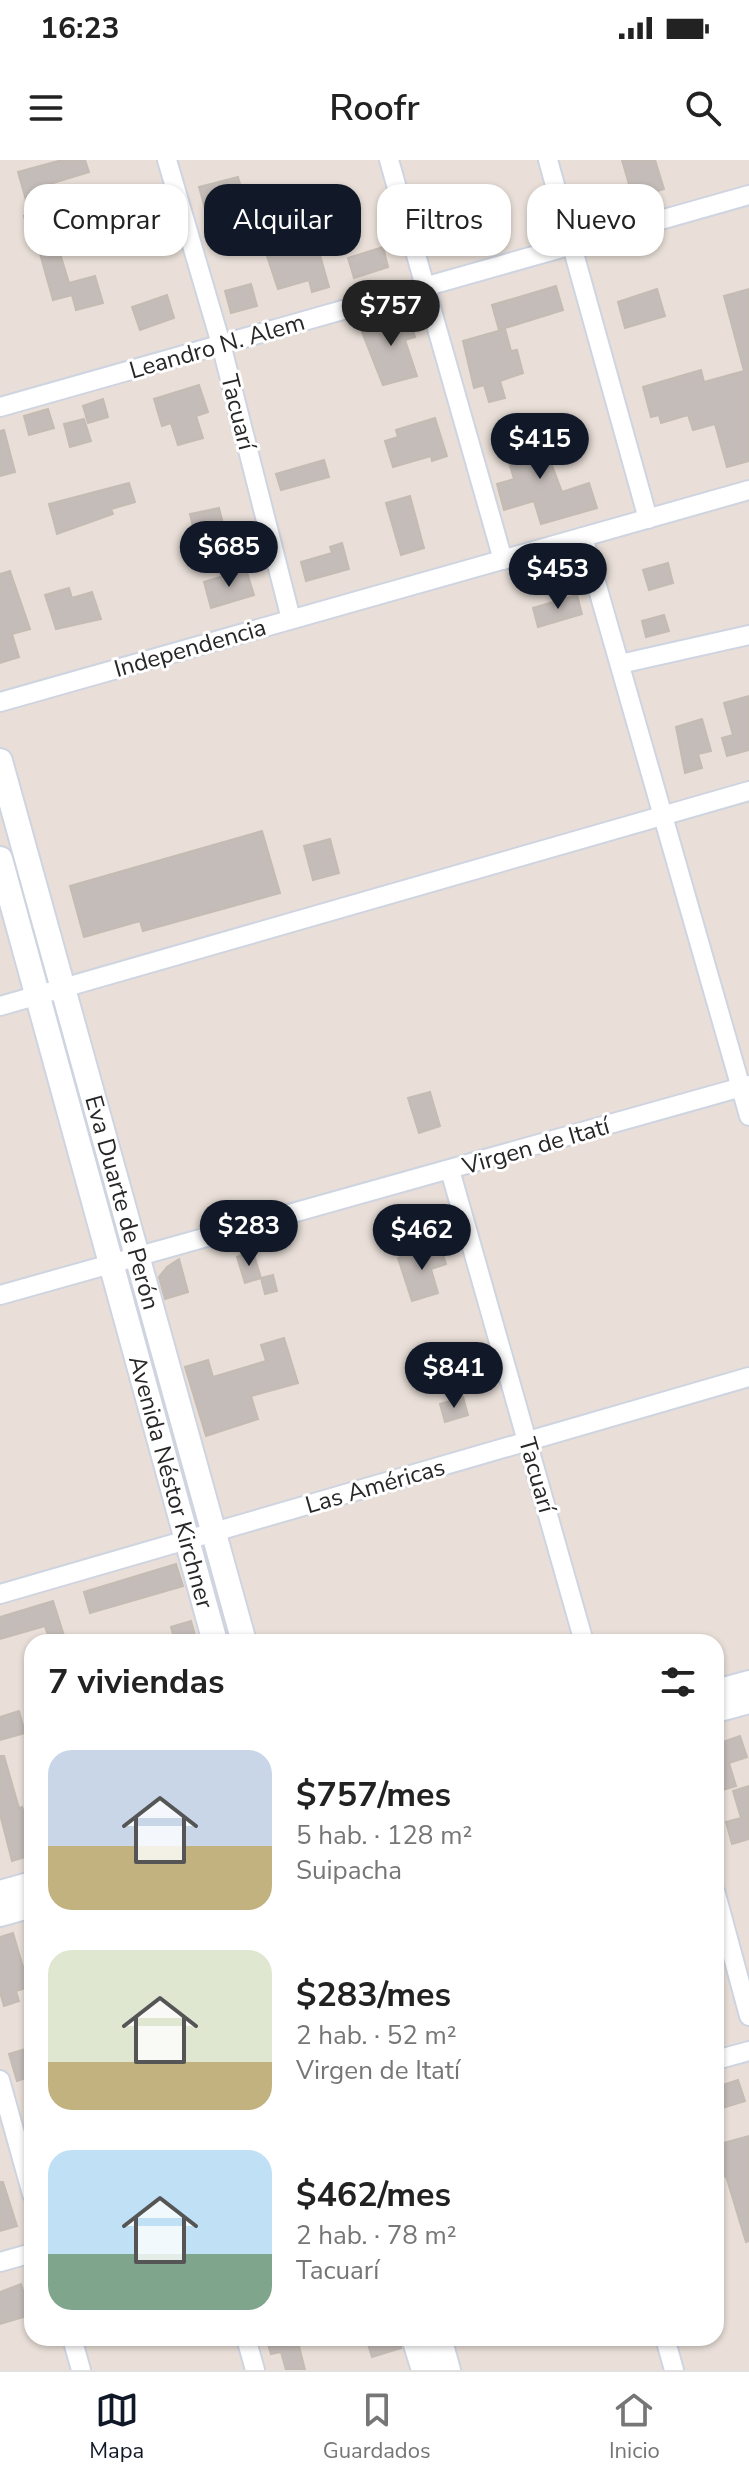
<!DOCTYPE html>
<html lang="es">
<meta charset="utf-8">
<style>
:root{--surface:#fff;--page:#f2f2f2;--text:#222;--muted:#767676;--line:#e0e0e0;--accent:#111827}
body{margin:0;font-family:"Nunito Sans",sans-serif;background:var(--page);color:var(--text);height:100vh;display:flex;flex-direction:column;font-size:30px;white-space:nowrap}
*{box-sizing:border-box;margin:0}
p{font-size:26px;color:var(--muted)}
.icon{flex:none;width:44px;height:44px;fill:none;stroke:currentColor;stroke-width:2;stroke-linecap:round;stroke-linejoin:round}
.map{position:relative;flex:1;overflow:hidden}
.side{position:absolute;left:24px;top:1474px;width:700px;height:712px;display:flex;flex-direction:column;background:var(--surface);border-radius:24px;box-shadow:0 2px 6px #0004}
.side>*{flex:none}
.top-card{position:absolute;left:24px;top:24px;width:702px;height:72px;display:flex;gap:16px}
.price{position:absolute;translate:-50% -68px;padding:0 18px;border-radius:28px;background:var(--accent);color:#fff;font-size:26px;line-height:52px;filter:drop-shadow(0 2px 4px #0008)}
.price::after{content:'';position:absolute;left:50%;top:48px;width:24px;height:18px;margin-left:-12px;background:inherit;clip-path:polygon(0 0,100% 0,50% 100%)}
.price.current{background:#222;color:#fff}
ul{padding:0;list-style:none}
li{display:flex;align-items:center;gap:24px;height:200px;padding:0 24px}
li span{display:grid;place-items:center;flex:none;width:224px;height:160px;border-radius:24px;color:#555}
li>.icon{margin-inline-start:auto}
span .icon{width:96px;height:96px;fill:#fffc;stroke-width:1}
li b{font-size:34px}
h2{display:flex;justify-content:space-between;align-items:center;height:96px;padding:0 24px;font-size:34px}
.chip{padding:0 28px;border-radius:24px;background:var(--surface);box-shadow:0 2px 6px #0004;font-size:28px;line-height:72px}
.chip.current{background:var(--accent);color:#fff}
.status{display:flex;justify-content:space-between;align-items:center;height:56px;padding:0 40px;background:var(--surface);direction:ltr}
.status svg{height:22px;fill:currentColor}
header{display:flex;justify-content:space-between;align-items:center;height:104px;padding:0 24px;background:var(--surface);font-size:36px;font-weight:600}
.dock{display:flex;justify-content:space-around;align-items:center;height:112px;border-top:2px solid var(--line);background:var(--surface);font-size:22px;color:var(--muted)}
.dock a{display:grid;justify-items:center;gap:4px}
.dock .current{color:var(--accent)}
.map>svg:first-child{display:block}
</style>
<div class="status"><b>16:23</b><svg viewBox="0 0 49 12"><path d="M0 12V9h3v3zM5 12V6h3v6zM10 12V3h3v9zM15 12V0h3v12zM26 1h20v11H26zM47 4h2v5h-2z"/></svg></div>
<header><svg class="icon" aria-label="menu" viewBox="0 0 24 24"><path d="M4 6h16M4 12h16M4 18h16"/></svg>Roofr<svg class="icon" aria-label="search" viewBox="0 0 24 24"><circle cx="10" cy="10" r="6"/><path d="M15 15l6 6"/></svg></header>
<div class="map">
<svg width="749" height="2210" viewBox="0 0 749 2210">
<rect width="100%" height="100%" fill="#e9dfd8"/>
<g fill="#c4bcb8" stroke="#c4bbb3" stroke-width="2">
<polygon points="62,0 85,0 89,12 43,26 58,87 69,123 95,116 103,143 76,150 72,135 53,140 37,83 32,85 24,56 30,54 18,12"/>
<polygon points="622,0 655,0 664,29 633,38"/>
<polygon points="238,17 245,41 266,35 277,77 312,67 329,127 312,132 309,120 278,129 257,66 229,74 222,48 206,52 199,27"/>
<polygon points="383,87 388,107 354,118 348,98"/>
<polygon points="251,124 257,146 231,153 225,131"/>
<polygon points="556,126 563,150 499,170 492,145"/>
<polygon points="657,129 665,156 625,168 618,142"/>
<polygon points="749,129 749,301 727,307 715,264 693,270 688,255 661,263 659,255 651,257 643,227 701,210 704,222 744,211 724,136"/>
<polygon points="167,135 174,158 140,170 132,147"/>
<polygon points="407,152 415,177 405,180 417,216 383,225 360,167"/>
<polygon points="505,169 511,191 517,190 523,213 500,221 505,238 489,242 484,225 474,228 463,181"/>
<polygon points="199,225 208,252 196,256 203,278 178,285 171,263 162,266 154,239"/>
<polygon points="103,239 108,257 88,263 83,246"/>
<polygon points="48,249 54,268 29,275 24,256"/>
<polygon points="435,258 447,296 432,301 431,296 393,307 385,281 398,277 396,270"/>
<polygon points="84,259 91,281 70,287 64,264"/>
<polygon points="538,268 562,332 589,323 597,348 541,364 534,341 504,350 497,324 514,319 502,279"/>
<polygon points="4,270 15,312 0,316 0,271"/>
<polygon points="324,300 329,317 281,330 276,314"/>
<polygon points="129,323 135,342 111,349 113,354 57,374 49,344"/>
<polygon points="410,336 424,388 401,395 386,343"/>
<polygon points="219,348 225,372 196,379 190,354"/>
<polygon points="342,383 349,409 306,421 301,402 332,393 330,387"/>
<polygon points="668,403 673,423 649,430 643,410"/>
<polygon points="246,409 254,435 211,448 204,422"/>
<polygon points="10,411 30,469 12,474 19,497 0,503 0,414"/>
<polygon points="69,428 72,438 92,432 101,459 56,469 45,435"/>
<polygon points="577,435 582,454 538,467 533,448"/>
<polygon points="664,455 669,471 646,477 642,461"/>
<polygon points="749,536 749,590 727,596 722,578 733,575 724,543"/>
<polygon points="702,559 711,591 698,594 702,608 685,613 676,567"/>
<polygon points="262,671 280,733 143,771 140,761 84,777 70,726"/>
<polygon points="330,679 339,713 313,720 304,686"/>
<polygon points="430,932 440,966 419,973 408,938"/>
<polygon points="440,1085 446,1104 431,1109 438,1133 412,1141 398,1098"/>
<polygon points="253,1092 261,1118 245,1123 237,1097"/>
<polygon points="179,1099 188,1132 165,1139 159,1117 167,1107"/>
<polygon points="273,1115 277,1131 265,1134 261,1118"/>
<polygon points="284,1178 298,1223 251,1236 258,1259 206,1276 185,1207 208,1200 213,1217 266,1201 261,1185"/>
<polygon points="463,1237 468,1255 445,1262 440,1244"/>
<polygon points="176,1404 183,1426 90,1453 84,1432"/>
<polygon points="53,1441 66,1482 50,1482 45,1466 0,1479 0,1457"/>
<polygon points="191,1461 197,1482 175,1482 171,1467"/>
<polygon points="19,1551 25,1573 0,1580 0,1557"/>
<polygon points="716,1571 720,1571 723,1582 740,1576 747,1597 729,1603 736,1626 716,1632"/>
<polygon points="0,1596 4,1596 19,1648 22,1647 32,1674 32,1695 12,1701 0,1654"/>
<polygon points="749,1626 749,1679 732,1684 726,1662 741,1658 733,1631"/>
<polygon points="13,1773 29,1827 16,1831 19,1841 4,1846 0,1832 0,1777"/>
<polygon points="32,1887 32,1916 17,1921 9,1894"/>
<polygon points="738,1920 745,1941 716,1950 716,1927"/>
<polygon points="749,1976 749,2081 746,2082 726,2016 716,2019 716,1985"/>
<polygon points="0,2022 3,2022 17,2066 0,2071"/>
<polygon points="21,2124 30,2155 0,2164 0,2132"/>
<polygon points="266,2178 297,2178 305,2210 286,2210 281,2192 271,2194"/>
<polygon points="366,2178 399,2178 401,2188 372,2197"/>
</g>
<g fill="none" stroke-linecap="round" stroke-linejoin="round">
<g stroke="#ced4e0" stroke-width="22">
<g id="street">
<polyline points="167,0 221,184 291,459"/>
<polyline points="389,0 503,400"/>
<polyline points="548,0 648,359"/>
<polyline points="0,247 749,35"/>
<polyline points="583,377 749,956"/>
<polyline points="620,504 749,475"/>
<polyline points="0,542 749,330"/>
<polyline points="0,846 749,631"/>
<polyline points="450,1010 584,1482"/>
<polyline points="0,1135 749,925"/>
<polyline points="0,1434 749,1217"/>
<polyline points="716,1734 749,1856"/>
<polyline points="716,1900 749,1891"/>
<polyline points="0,1920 32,2034"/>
<polyline points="0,2102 32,2093"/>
<polyline points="72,2178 81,2210"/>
<polyline points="246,2178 255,2210"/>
<polyline points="665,2178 674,2210"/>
</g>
</g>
<g stroke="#ced4e0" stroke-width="28">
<g id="secondary">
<path id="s1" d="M0,601L244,1482"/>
<path id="s2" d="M0,699L215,1482"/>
<polyline points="716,1532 749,1523"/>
<polyline points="716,1550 749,1541"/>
<polyline points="0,1733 32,1724"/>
<polyline points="0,1754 32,1745"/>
<polyline points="414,2178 424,2210"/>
<polyline points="439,2178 448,2210"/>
</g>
</g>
<use href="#street" stroke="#fff" stroke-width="18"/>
<use href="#secondary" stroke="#fff" stroke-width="24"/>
</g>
<g text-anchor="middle" stroke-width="6" stroke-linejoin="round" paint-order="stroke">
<g font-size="24" fill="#272727" stroke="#fff">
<text transform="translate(217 186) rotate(-16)" y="8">Leandro N. Alem</text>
<text transform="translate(238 252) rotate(76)" y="8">Tacuarí</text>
<text transform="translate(190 488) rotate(-16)" y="8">Independencia</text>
<text transform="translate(536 986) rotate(-16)" y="8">Virgen de Itatí</text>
<text dy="8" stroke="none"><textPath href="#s1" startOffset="458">Eva Duarte de Perón</textPath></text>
<text transform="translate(537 1315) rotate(74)" y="8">Tacuarí</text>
<text dy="8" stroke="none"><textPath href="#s2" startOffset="646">Avenida Néstor Kirchner</textPath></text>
<text transform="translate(375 1326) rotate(-16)" y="8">Las Américas</text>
</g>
</g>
</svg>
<b class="price current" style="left:391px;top:188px">$757</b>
<b class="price" style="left:540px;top:321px">$415</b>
<b class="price" style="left:229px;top:429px">$685</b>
<b class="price" style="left:558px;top:451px">$453</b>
<b class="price" style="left:249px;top:1108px">$283</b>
<b class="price" style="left:422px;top:1112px">$462</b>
<b class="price" style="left:454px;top:1250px">$841</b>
<div class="top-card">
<a class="chip">Comprar</a>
<a class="chip current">Alquilar</a>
<a class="chip">Filtros</a>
<a class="chip">Nuevo</a>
</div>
<section class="side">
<h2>7 viviendas<svg class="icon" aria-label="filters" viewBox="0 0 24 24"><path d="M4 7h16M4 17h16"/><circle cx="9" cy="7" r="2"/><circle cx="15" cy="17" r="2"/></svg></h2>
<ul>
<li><span style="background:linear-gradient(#c9d6e8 60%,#c2b280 0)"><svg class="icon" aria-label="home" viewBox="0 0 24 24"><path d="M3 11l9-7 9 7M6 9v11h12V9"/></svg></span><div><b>$757/mes</b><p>5 hab. · 128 m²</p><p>Suipacha</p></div></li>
<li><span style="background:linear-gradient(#dfe7d0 70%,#c2b280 0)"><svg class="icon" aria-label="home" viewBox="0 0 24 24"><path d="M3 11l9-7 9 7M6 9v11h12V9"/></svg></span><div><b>$283/mes</b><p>2 hab. · 52 m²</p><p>Virgen de Itatí</p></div></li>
<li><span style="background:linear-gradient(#bfe0f5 65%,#7fa58c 0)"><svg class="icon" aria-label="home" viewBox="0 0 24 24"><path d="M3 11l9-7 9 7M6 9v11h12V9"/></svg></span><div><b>$462/mes</b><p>2 hab. · 78 m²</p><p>Tacuarí</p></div></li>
</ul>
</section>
</div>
<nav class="dock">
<a class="current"><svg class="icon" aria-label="map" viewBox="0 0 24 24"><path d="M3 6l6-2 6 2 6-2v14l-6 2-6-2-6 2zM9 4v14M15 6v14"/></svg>Mapa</a>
<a><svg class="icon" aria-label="saved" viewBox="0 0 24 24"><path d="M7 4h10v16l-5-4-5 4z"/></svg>Guardados</a>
<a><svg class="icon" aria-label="home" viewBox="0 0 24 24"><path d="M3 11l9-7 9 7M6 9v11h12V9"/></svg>Inicio</a>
</nav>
